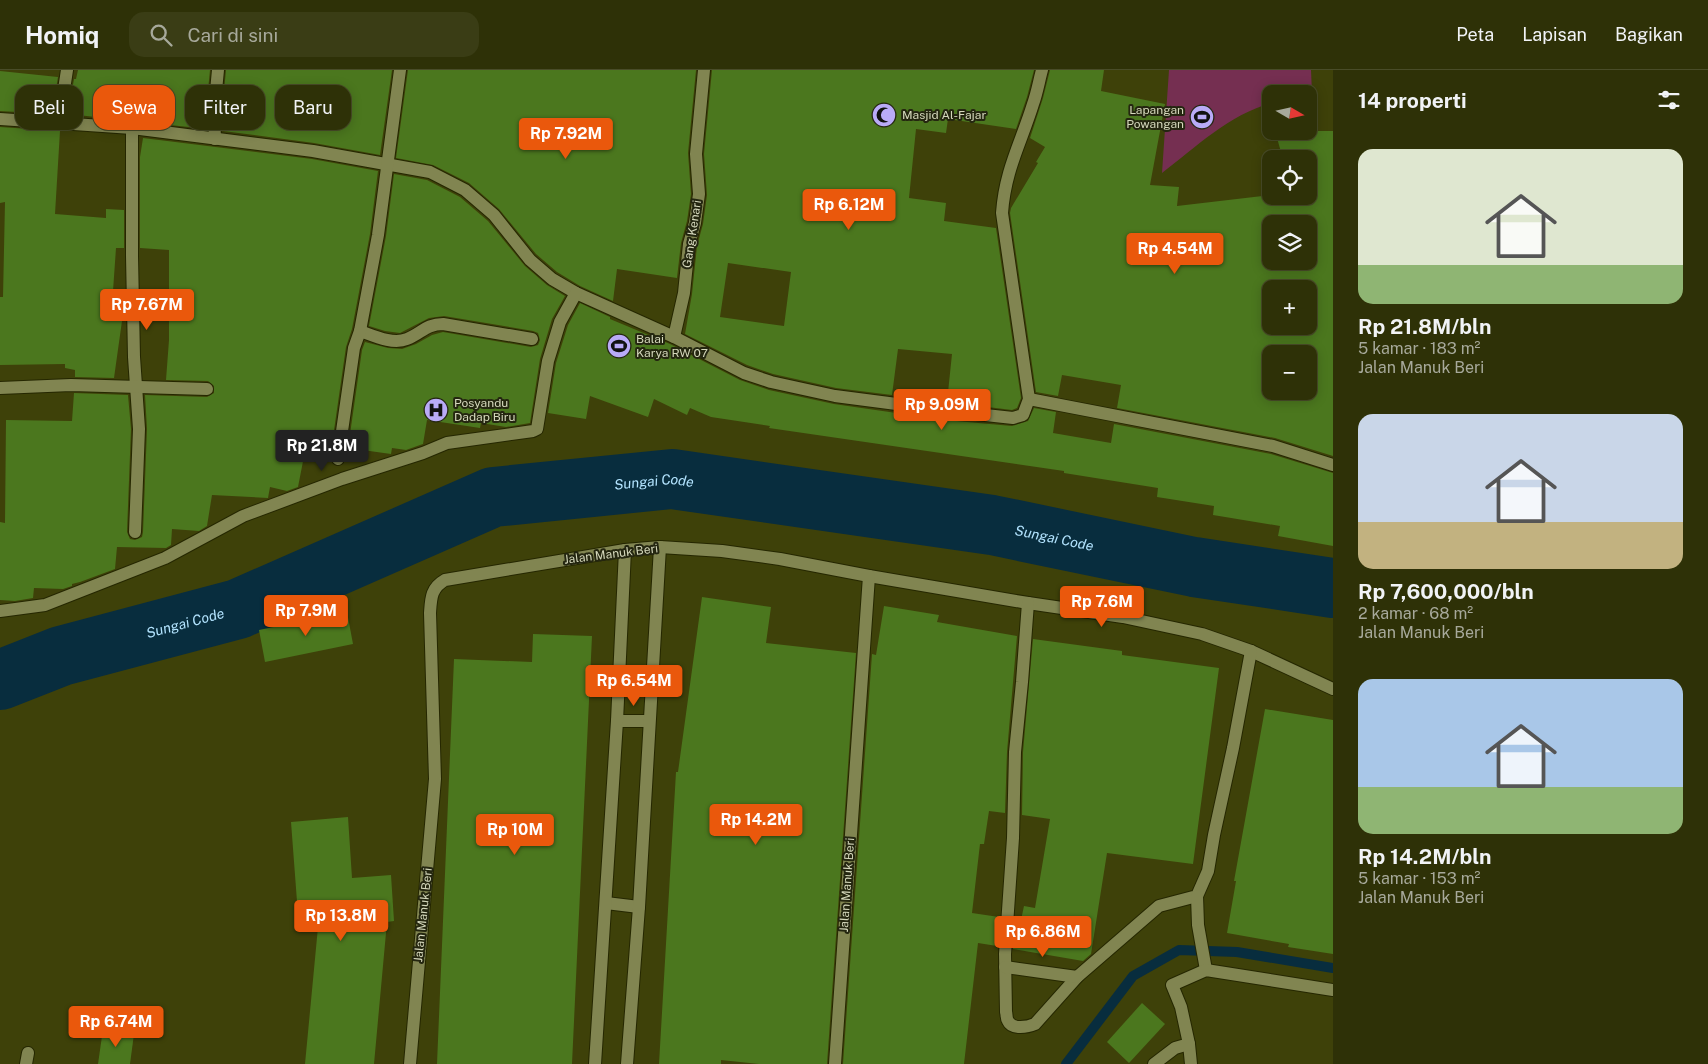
<!DOCTYPE html>
<html lang="id">
<meta charset="utf-8">
<style>
:root{--surface:#2e3107;--page:#3a3d15;--text:#f1f3f6;--muted:#a7a99b;--line:#494c28;--accent:#ea580c}
body{margin:0;font-family:"Public Sans",sans-serif;background:var(--page);color:var(--text);height:100vh;display:flex;flex-direction:column;font-size:19px;white-space:nowrap}
*{box-sizing:border-box;margin:0}
p{font-size:16px;color:var(--muted)}
.icon{flex:none;width:28px;height:28px;fill:none;stroke:currentColor;stroke-width:2;stroke-linecap:round;stroke-linejoin:round}
.map{position:relative;flex:1;overflow:hidden}
.side{display:flex;flex-direction:column;background:var(--surface);width:375px}
.side>*{flex:none}
.guide{position:absolute;left:15px;top:15px;width:475px;height:45px;display:flex;gap:10px}
.needle{width:32px;rotate:99deg}
.fabs{position:absolute;left:1262px;top:15px;display:grid;gap:10px}
.fabs a{display:grid;place-items:center;width:55px;height:55px;border-radius:10px;background:var(--surface);box-shadow:0 2px 12px #0003,0 0 0 1px var(--line);font-size:25px}
.price{position:absolute;translate:-50% -42px;padding:0 11px;border-radius:5px;background:var(--accent);color:#fff;font-size:16px;line-height:32px;filter:drop-shadow(0 1px 2px #0008)}
.price::after{content:'';position:absolute;left:50%;top:30px;width:15px;height:11px;margin-left:-8px;background:inherit;clip-path:polygon(0 0,100% 0,50% 100%)}
.price.selected{background:#222;color:#fff}
ul{padding:0;list-style:none}
li{display:grid;align-content:center;gap:10px;height:265px;padding:0 25px}
li span{display:grid;place-items:center;height:155px;border-radius:15px;color:#555}
li>.icon{margin-inline-start:auto}
span .icon{width:90px;height:90px;fill:#fffc;stroke-width:1}
li b{font-size:21px}
h2{display:flex;justify-content:space-between;align-items:center;height:60px;padding:0 25px;font-size:21px}
.tag{padding:0 18px;border-radius:15px;background:var(--surface);box-shadow:0 2px 12px #0003,0 0 0 1px var(--line);font-size:18px;line-height:45px}
.tag.selected{background:var(--accent);color:#fff}
header{display:flex;align-items:center;gap:30px;box-sizing:border-box;height:70px;padding:0 25px;background:var(--surface);border-bottom:1px solid var(--line)}
header strong{font-size:24px}
nav{display:flex;gap:28px;margin-inline-start:auto;font-size:18px}
.search{width:350px;height:45px;background:var(--page);display:flex;align-items:center;gap:12px;box-sizing:border-box;padding:0 18px;border-radius:15px;color:var(--muted);font-size:19px}
main{display:flex;flex:1;min-height:0}
.map>svg:first-child{display:block}
</style>
<header>
<strong>Homiq</strong>
<div class="search"><svg class="icon" aria-label="search" viewBox="0 0 24 24"><circle cx="10" cy="10" r="6"/><path d="M15 15l6 6"/></svg>Cari di sini</div>
<nav><a>Peta</a><a>Lapisan</a><a>Bagikan</a></nav>
</header>
<main>
<div class="map">
<svg width="1333" height="994" viewBox="0 0 1333 994">
<rect width="100%" height="100%" fill="#3e4109"/>
<path fill="#752f51" d="M1169,0H1311L1312,23L1271,24V33C1229,45 1196,77 1162,103Z"/>
<g fill="none" stroke-linecap="round" stroke-linejoin="round">
<polyline stroke="#082d3e" stroke-width="10" points="1066,994 1133,906 1179,880 1237,882 1333,898"/>
<path stroke="#082d3e" stroke-width="60" id="s1" d="M0,610L61,586L238,539L493,427L672,409L992,455L1194,497L1333,518"/>
</g>
<g fill="#4b771e" fill-rule="evenodd">
<polygon points="78,0 210,0 206,41 207,59 68,44 74,9 76,9"/>
<polygon points="226,0 392,0 380,85 314,73 223,61 222,42"/>
<polygon points="408,0 696,0 688,83 691,124 687,151 681,173 677,208 617,199 613,231 580,216 557,202 536,184 499,139 469,113 433,95 396,88"/>
<path d="M712,0H1034L1027,27L1016,59L948,49L946,63L916,59L909,128L946,133L944,151L996,158L1021,328L1017,338L1012,340L947,332L952,284L898,279L892,325L836,318L773,304L747,295L685,264L692,224L697,176L703,154L707,125L704,84ZM728,193L791,202L784,256L720,247Z"/>
<path d="M1050,0H1104L1101,21L1165,34L1150,115L1179,117L1177,136L1271,125L1309,126V89H1283L1275,61H1333V386L1275,368L1117,338L1121,315L1062,305L1058,326L1036,322L1010,143L1011,138L1038,93L1036,92L1045,77L1030,68L1043,28ZM1271,154H1309V191H1271ZM1271,219H1309V256H1271ZM1271,284H1309V321H1271Z"/>
<polygon points="0,1 58,7 52,44 0,41"/>
<polygon points="0,57 60,61 55,144 106,148 106,139 124,140 124,178 116,178 111,250 122,251 114,308 75,307 75,300 65,298 65,294 0,295 0,227 3,227 5,132 0,133"/>
<polygon points="143,68 312,89 378,101 370,164 352,259 346,277 331,381 306,376 298,417 287,421 270,417 268,428 212,425 207,456 199,461 172,459 171,475 166,478 117,477 115,499 80,512 72,514 72,516 63,519 34,518 33,528 15,531 0,530 0,452 5,453 6,350 72,351 74,323 128,325 131,359 127,462 130,469 135,470 142,467 143,462 147,359 145,325 207,327 214,323 214,316 208,311 166,310 169,270 169,180 140,178 140,87"/>
<polygon points="394,104 427,110 460,127 488,151 525,196 547,215 565,226 552,249 540,289 530,353 506,357 481,353 480,358 427,350 423,374 420,375 406,380 392,378 391,384 348,378 362,280 365,272 388,278 402,279 416,274 432,265 443,262 531,277 538,275 540,270 538,263 533,261 444,246 429,248 400,263 385,261 369,256 386,166"/>
<polygon points="580,233 610,247 610,249 670,274 740,310 769,320 834,334 945,350 1012,356 1028,351 1034,338 1056,342 1053,363 1111,373 1114,354 1271,384 1333,403 1333,476 1278,466 1280,456 1213,445 1214,436 1157,427 1158,418 1064,403 1064,401 769,358 770,356 711,347 690,338 687,345 654,329 648,347 590,326 586,349 548,343 556,293 568,255"/>
<polygon points="702,527 771,537 766,573 856,583 827,994 759,994 721,990 721,994 659,994 676,702 678,702"/>
<polygon points="884,536 939,545 937,552 1017,566 1007,682 1005,743 989,741 984,774 980,774 972,843 999,847 997,876 978,873 964,994 843,994 872,584 876,585"/>
<polygon points="347,542 353,574 265,592 259,560"/>
<polygon points="533,564 592,566 572,994 437,994 454,589 532,592"/>
<polygon points="1033,569 1122,581 1122,585 1219,598 1193,794 1107,783 1091,884 1083,891 1013,879 1016,850 1021,850 1024,836 1035,838 1050,749 1022,745 1023,682"/>
<polygon points="1265,639 1333,650 1333,884 1288,877 1289,874 1227,863 1236,811 1234,811 1236,800"/>
<polygon points="348,747 352,808 391,805 394,851 387,852 374,994 305,994 318,857 299,858 291,752"/>
<polygon points="1142,933 1165,954 1129,993 1107,972"/>
<polygon points="103,959 134,964 130,994 98,994"/>
</g>
<g fill="none" stroke-linecap="round" stroke-linejoin="round">
<g stroke="#252700" stroke-width="14">
<g id="minor">
<path d="M0,49L132,58L313,81L430,102L465,120L494,145L530,190L552,209L576,223L674,267L744,303L771,312L835,326L958,342L1013,348L1023,345L1029,329L1002,143C1005,100 1021,73 1033,34C1037,23 1039,11 1042,0"/>
<polyline points="59,52 67,0"/>
<polyline points="132,58 132,186 134,287 139,359 135,462"/>
<polyline points="215,69 214,42 218,0"/>
<path d="M360,261C374,266 393,275 407,269C422,263 426,254 443,254L532,269"/>
<polyline points="674,267 684,223 689,174 695,153 699,124 696,84 704,0"/>
<polyline points="0,318 71,315 207,319"/>
<polyline points="1029,329 1273,376 1333,395"/>
<polyline points="338,389 354,278 360,261 378,165 400,0"/>
<polyline points="869,506 1028,533 1123,547 1202,564 1251,581 1333,619"/>
<path d="M1028,533L1022,612L1015,682L1013,768L1005,884L1006,942C1007,945 1006,948 1008,951C1012,960 1028,957 1035,954L1077,907L1159,836L1197,826L1208,801L1214,765L1233,678L1251,581"/>
<polyline points="0,541 45,535 165,488 243,446 342,409 423,383 447,373 533,361 537,359 548,291 560,252 576,223"/>
<polyline points="617,651 649,651"/>
<polyline points="1197,826 1198,855 1206,900"/>
<polyline points="606,833 639,837"/>
<polyline points="1005,897 1077,907"/>
<polyline points="1189,974 1191,994"/>
<polyline points="26,994 28,983"/>
<path d="M410,994L435,709L430,543C431,528 431,518 445,510L625,480L660,477L722,481L780,489L869,506L835,994"/>
<polyline points="595,994 617,651 625,480"/>
<polyline points="627,994 639,837 660,477"/>
<polyline points="1154,994 1175,978 1189,974 1181,937 1172,915 1206,900 1333,920"/>
</g>
</g>
<use href="#minor" stroke="#818551" stroke-width="12"/>
</g>
<defs>
<g id="mosque-disc" transform="scale(1.25)"><circle r="9.5" fill="#b9abf7" stroke="#242610"/><path d="M3.5-4.9A6 6 0 1 0 3.5 4.9A5 5 0 1 1 3.5-4.9Z" fill="#111"/></g>
<g id="stadium-disc" transform="scale(1.25)"><circle r="9.5" fill="#b9abf7" stroke="#242610"/><path d="M0-5a6.5 5 0 1 0 0 10a6.5 5 0 1 0 0-10ZM-3.5-1.8h7v3.6h-7Z" fill="#111"/></g>
<g id="hospital-disc" transform="scale(1.25)"><circle r="9.5" fill="#b9abf7" stroke="#242610"/><path d="M-5-5h3v3.5h4V-5h3V5h-3V1.5h-4V5h-3Z" fill="#111"/></g>
</defs>
<g fill-rule="evenodd">
<use href="#mosque-disc" x="884" y="45"/>
<use href="#stadium-disc" x="1202" y="47"/>
<use href="#stadium-disc" x="619" y="276"/>
<use href="#hospital-disc" x="436" y="340"/>
</g>
<g text-anchor="middle" stroke-width="4" stroke-linejoin="round" paint-order="stroke">
<g font-size="12" fill="#d5d8bc" stroke="#242610" text-anchor="start">
<text x="1184" y="44" text-anchor="end">Lapangan<tspan x="1184" dy="14">Powangan</tspan></text>
<text x="902" y="49">Masjid Al-Fajar</text>
<text x="636" y="273">Balai<tspan x="636" dy="14">Karya RW 07</tspan></text>
<text x="454" y="337">Posyandu<tspan x="454" dy="14">Dadap Biru</tspan></text>
</g>
<g font-size="12" fill="#d5d8bc" stroke="#242610">
<text transform="translate(692 164) rotate(-81)" y="4">Gang Kenari</text>
<text transform="translate(611 484) rotate(-7)" y="4">Jalan Manuk Beri</text>
<text transform="translate(847 815) rotate(-86)" y="4">Jalan Manuk Beri</text>
<text transform="translate(423 845) rotate(-84)" y="4">Jalan Manuk Beri</text>
</g>
<g font-size="14" font-style="italic" fill="#b2e3fe" stroke="#242610">
<text dy="5" stroke="none"><textPath href="#s1" startOffset="689">Sungai Code</textPath></text>
<text dy="5" stroke="none"><textPath href="#s1" startOffset="1094">Sungai Code</textPath></text>
<text dy="5" stroke="none"><textPath href="#s1" startOffset="194">Sungai Code</textPath></text>
</g>
</g>
</svg>
<div class="fabs">
<a><svg class="needle" viewBox="-14 -14 28 28"><path d="M0-13l5 13h-10z" fill="#e53935"/><path d="M0 13l5-13h-10z" fill="#a7a99b"/></svg></a>
<a><svg class="icon" aria-label="locate" viewBox="0 0 24 24"><circle cx="12" cy="12" r="6"/><path d="M12 2v4M12 18v4M2 12h4M18 12h4"/></svg></a>
<a><svg class="icon" aria-label="layers" viewBox="0 0 24 24"><path d="M12 4l9 5-9 5-9-5zM3 14l9 5 9-5"/></svg></a>
<a>+</a>
<a>−</a>
</div>
<b class="price" style="left:566px;top:90px">Rp 7.92M</b>
<b class="price" style="left:849px;top:161px">Rp 6.12M</b>
<b class="price" style="left:1175px;top:205px">Rp 4.54M</b>
<b class="price" style="left:147px;top:261px">Rp 7.67M</b>
<b class="price" style="left:942px;top:361px">Rp 9.09M</b>
<b class="price selected" style="left:322px;top:402px">Rp 21.8M</b>
<b class="price" style="left:1102px;top:558px">Rp 7.6M</b>
<b class="price" style="left:306px;top:567px">Rp 7.9M</b>
<b class="price" style="left:634px;top:637px">Rp 6.54M</b>
<b class="price" style="left:756px;top:776px">Rp 14.2M</b>
<b class="price" style="left:515px;top:786px">Rp 10M</b>
<b class="price" style="left:341px;top:872px">Rp 13.8M</b>
<b class="price" style="left:1043px;top:888px">Rp 6.86M</b>
<b class="price" style="left:116px;top:978px">Rp 6.74M</b>
<div class="guide">
<a class="tag">Beli</a>
<a class="tag selected">Sewa</a>
<a class="tag">Filter</a>
<a class="tag">Baru</a>
</div>
</div>
<section class="side">
<h2>14 properti<svg class="icon" aria-label="filters" viewBox="0 0 24 24"><path d="M4 7h16M4 17h16"/><circle cx="9" cy="7" r="2"/><circle cx="15" cy="17" r="2"/></svg></h2>
<ul>
<li><span style="background:linear-gradient(#dfe7d0 75%,#8fb573 0)"><svg class="icon" aria-label="home" viewBox="0 0 24 24"><path d="M3 11l9-7 9 7M6 9v11h12V9"/></svg></span><div><b>Rp 21.8M/bln</b><p>5 kamar · 183 m²</p><p>Jalan Manuk Beri</p></div></li>
<li><span style="background:linear-gradient(#c9d6e8 70%,#c2b280 0)"><svg class="icon" aria-label="home" viewBox="0 0 24 24"><path d="M3 11l9-7 9 7M6 9v11h12V9"/></svg></span><div><b>Rp 7,600,000/bln</b><p>2 kamar · 68 m²</p><p>Jalan Manuk Beri</p></div></li>
<li><span style="background:linear-gradient(#a9c7e8 70%,#8fb573 0)"><svg class="icon" aria-label="home" viewBox="0 0 24 24"><path d="M3 11l9-7 9 7M6 9v11h12V9"/></svg></span><div><b>Rp 14.2M/bln</b><p>5 kamar · 153 m²</p><p>Jalan Manuk Beri</p></div></li>
</ul>
</section>
</main>
